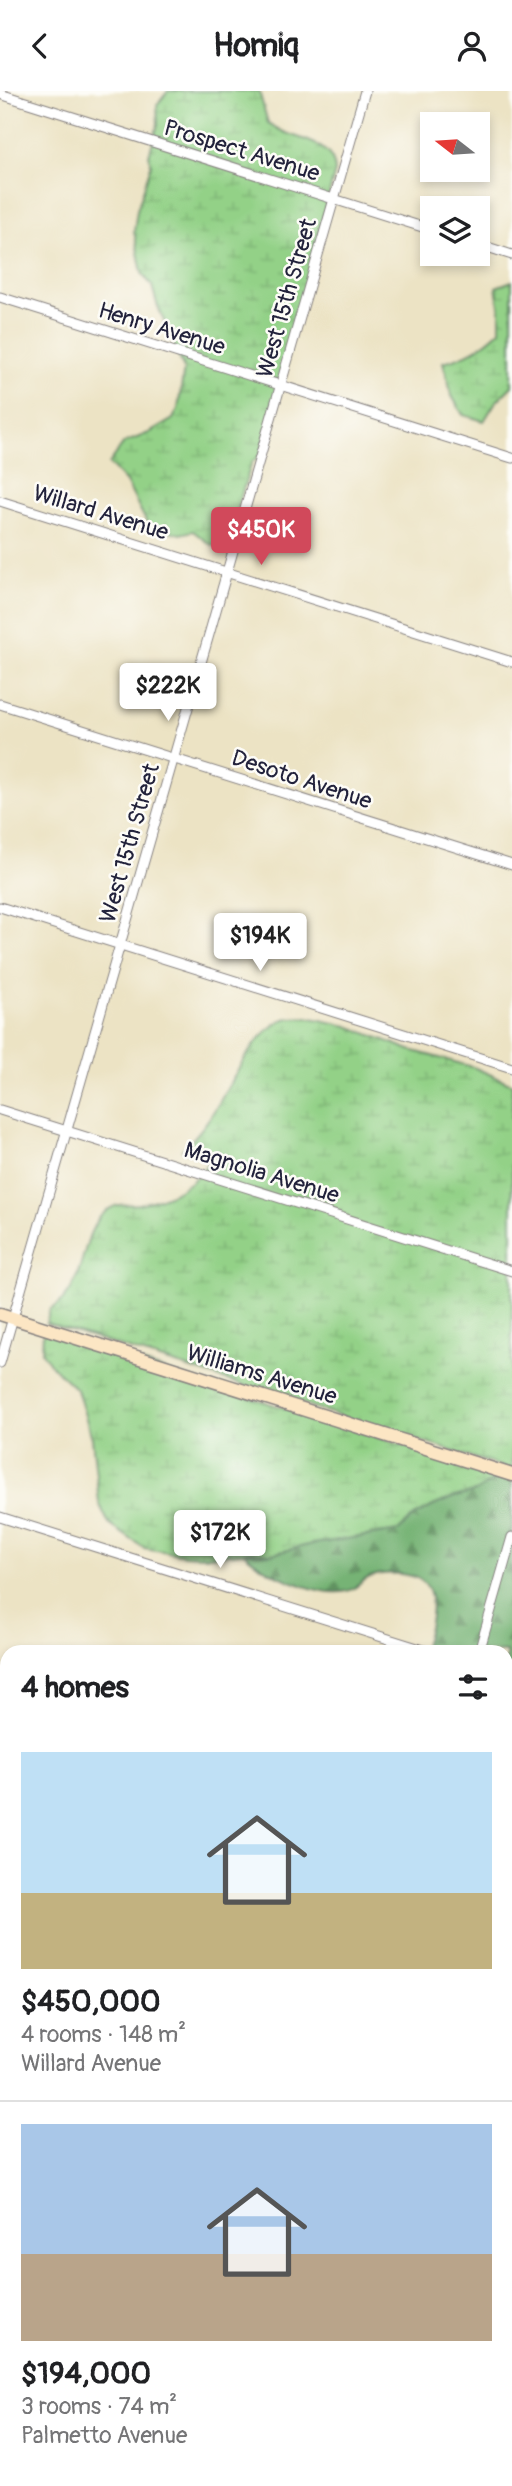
<!DOCTYPE html>
<meta charset="utf-8">
<style>
:root{--surface:#fff;--page:#f6f6f6;--text:#202124;--muted:#757577;--line:#e0e0e0;--accent:#d1495b}
body{margin:0;font-family:Pangolin,sans-serif;background:var(--page);color:var(--text);height:100vh;display:flex;flex-direction:column;font-size:26px;white-space:nowrap}
*{box-sizing:border-box;margin:0}
p{font-size:23px;color:var(--muted)}
.icon{flex:none;width:38px;height:38px;fill:none;stroke:currentColor;stroke-width:2;stroke-linecap:round;stroke-linejoin:round}
.map{position:relative;flex:1;overflow:hidden}
.drawer{position:absolute;left:0px;top:1554px;width:513px;height:842px;display:flex;flex-direction:column;background:var(--surface);border-radius:21px 21px 0 0;box-shadow:0 4px 10px #0003}
.drawer>*{flex:none}
.needle{width:46px;rotate:287deg}
.buttons{position:absolute;left:420px;top:21px;display:grid;gap:14px}
.buttons a{display:grid;place-items:center;width:70px;height:70px;border-radius:0px;background:var(--surface);box-shadow:0 4px 10px #0003;font-size:35px}
.price{position:absolute;translate:-50% -60px;padding:0 16px;border-radius:7px;background:#fff;color:#222;font-size:23px;line-height:46px;filter:drop-shadow(0 2px 4px #0008)}
.price::after{content:'';position:absolute;left:50%;top:42px;width:21px;height:16px;margin-left:-10px;background:inherit;clip-path:polygon(0 0,100% 0,50% 100%)}
.price.selected{background:var(--accent);color:#fff}
ul{padding:0;list-style:none}
li{display:grid;align-content:center;gap:14px;height:371px;padding:0 21px}
li+li{border-top:2px solid var(--line)}
li span{display:grid;place-items:center;height:217px;border-radius:0px;color:#555}
li>.icon{margin-inline-start:auto}
span .icon{width:126px;height:126px;fill:#fffc;stroke-width:1}
li b{font-size:30px}
h2{display:flex;justify-content:space-between;align-items:center;height:84px;padding:0 21px;font-size:30px}
header{display:flex;justify-content:space-between;align-items:center;height:91px;padding:0 21px;background:var(--surface);font-size:32px;font-weight:700}
.map>svg:first-child{display:block}
</style>
<header><svg class="icon" aria-label="back" viewBox="0 0 24 24"><path d="M15 5l-7 7 7 7"/></svg>Homiq<svg class="icon" aria-label="person" viewBox="0 0 24 24"><circle cx="12" cy="8" r="4"/><path d="M4 21q1-7 8-7t8 7"/></svg></header>
<div class="map">
<svg width="512" height="2395" viewBox="0 0 512 2395">
<defs>
<pattern id="forest-firs" width="22" height="20" patternUnits="userSpaceOnUse" patternTransform="scale(1.75)"><rect width="22" height="20" fill="#76b374"/><path d="M5 1l3.5 6h-7zM16 11l3.5 6h-7z" fill="#609160"/></pattern>
<pattern id="wetland-marsh" width="20" height="14" patternUnits="userSpaceOnUse" patternTransform="scale(1.75)"><rect width="20" height="14" fill="#93d187"/><path d="M1 5h8M5 5V1M11 12h8M15 12V8" fill="none" stroke="#7eb375"/></pattern>
</defs>
<rect width="100%" height="100%" fill="#fdfcf7"/>
<filter id="ink" filterUnits="userSpaceOnUse"><feTurbulence type="fractalNoise" baseFrequency=".0143" numOctaves="2"/><feDisplacementMap in="SourceGraphic" scale="14" xChannelSelector="R" yChannelSelector="G"/><feConvolveMatrix kernelMatrix="1 2 1 2 8 2 1 2 1" color-interpolation-filters="sRGB"/></filter>
<filter id="wash" filterUnits="userSpaceOnUse"><feTurbulence type="fractalNoise" baseFrequency=".00686" numOctaves="4" result="noise"/><feDisplacementMap in="SourceGraphic" scale="28" xChannelSelector="R" yChannelSelector="G"/><feGaussianBlur stdDeviation="1.57" result="paint"/><feColorMatrix in="noise" values="0 0 0 0 0 0 0 0 0 0 0 0 0 0 0 0 0 1.4 0 .05"/><feComposite in="paint" operator="in"/></filter>
<g filter="url(#wash)">
<rect width="100%" height="100%" fill="#ece3c4"/>
<path fill="url(#forest-firs)" stroke="#4c6a58" stroke-width="2" d="M500,1385L512,1389V1961L506,1946V1561H422C430,1536 445,1490 407,1484C395,1482 381,1482 370,1486C362,1489 355,1499 347,1500C319,1507 263,1481 243,1461L271,1463L312,1453L398,1440L414,1425L433,1415L454,1406L475,1401Z"/>
<g fill="url(#wetland-marsh)" stroke="#5a7a61" stroke-width="2">
<path d="M168,0H259L268,32C275,36 282,41 289,43C308,50 334,55 335,80L260,365L252,371L224,458L210,453L193,440L180,443L148,434L126,391L109,373L124,352L149,342L173,328L178,318L184,278L157,213L152,195L142,182L134,140L137,119L151,74L149,64L158,33L157,14Z"/>
<path d="M512,190V295L495,312L484,330L463,324L452,305L443,271C467,265 482,256 500,239V218L496,196Z"/>
<path d="M307,926L348,935L410,959L473,976L512,993V1379L46,1232L50,1219C88,1199 78,1144 104,1122C118,1110 124,1115 139,1113C169,1107 195,1095 210,1068L182,1059C196,1046 209,1029 219,1012C234,987 256,939 285,928C291,926 301,927 307,926Z"/>
<polygon points="43,1241 500,1385 475,1401 454,1406 433,1415 414,1425 398,1440 312,1453 271,1463 250,1461 207,1465 186,1464 144,1457 109,1433 99,1412 92,1347 77,1299 51,1274 42,1261"/>
</g>
</g>
<g filter="url(#ink)">
<g fill="none" stroke-linecap="round" stroke-linejoin="round">
<g stroke="#878280" stroke-width="11">
<g id="street">
<polyline points="0,3 432,139"/>
<polyline points="478,153 512,164"/>
<polyline points="0,206 512,367"/>
<polyline points="0,410 512,571"/>
<polyline points="0,613 512,774"/>
<polyline points="0,816 512,977"/>
<polyline points="0,1019 512,1180"/>
<polyline points="0,1272 365,0"/>
<polyline points="0,1426 430,1561"/>
<polyline points="479,1561 512,1446"/>
<polyline points="506,1585 512,1587"/>
<polyline points="0,1630 7,1632"/>
<polyline points="506,1789 512,1791"/>
<polyline points="0,1832 7,1835"/>
<polyline points="506,1992 512,1994"/>
<polyline points="0,2036 7,2039"/>
<polyline points="506,2195 512,2197"/>
<polyline points="0,2240 7,2242"/>
<polyline points="476,2389 496,2395"/>
<polyline points="234,2395 236,2389"/>
</g>
</g>
<g stroke="#878280" stroke-width="15">
<polyline id="secondary" points="0,1223 512,1384"/>
</g>
<use href="#street" stroke="#fff" stroke-width="9"/>
<use href="#secondary" stroke="#fce6c4" stroke-width="12"/>
</g>
</g>
<g text-anchor="middle" stroke-width="5" stroke-linejoin="round" paint-order="stroke">
<g font-size="23" fill="#22223b" stroke="#fdfcf7">
<text transform="translate(242 59) rotate(17)" y="8">Prospect Avenue</text>
<text transform="translate(286 207) rotate(-74)" y="8">West 15th Street</text>
<text transform="translate(162 237) rotate(17)" y="8">Henry Avenue</text>
<text transform="translate(101 421) rotate(17)" y="8">Willard Avenue</text>
<text transform="translate(302 688) rotate(18)" y="8">Desoto Avenue</text>
<text transform="translate(129 752) rotate(-74)" y="8">West 15th Street</text>
<text transform="translate(262 1081) rotate(17)" y="8">Magnolia Avenue</text>
<text transform="translate(262 1283) rotate(17)" y="8">Williams Avenue</text>
</g>
</g>
</svg>
<div class="buttons">
<a><svg class="needle" viewBox="-14 -14 28 28"><path d="M0-13l5 13h-10z" fill="#e53935"/><path d="M0 13l5-13h-10z" fill="#757577"/></svg></a>
<a><svg class="icon" aria-label="layers" viewBox="0 0 24 24"><path d="M12 4l9 5-9 5-9-5zM3 14l9 5 9-5"/></svg></a>
</div>
<b class="price selected" style="left:261px;top:476px">$450K</b>
<b class="price" style="left:168px;top:632px">$222K</b>
<b class="price" style="left:260px;top:882px">$194K</b>
<b class="price" style="left:220px;top:1479px">$172K</b>
<section class="drawer">
<h2>4 homes<svg class="icon" aria-label="filters" viewBox="0 0 24 24"><path d="M4 7h16M4 17h16"/><circle cx="9" cy="7" r="2"/><circle cx="15" cy="17" r="2"/></svg></h2>
<ul>
<li><span style="background:linear-gradient(#bfe0f5 65%,#c2b280 0)"><svg class="icon" aria-label="home" viewBox="0 0 24 24"><path d="M3 11l9-7 9 7M6 9v11h12V9"/></svg></span><div><b>$450,000</b><p>4 rooms · 148 m²</p><p>Willard Avenue</p></div></li>
<li><span style="background:linear-gradient(#a9c7e8 60%,#b9a48a 0)"><svg class="icon" aria-label="home" viewBox="0 0 24 24"><path d="M3 11l9-7 9 7M6 9v11h12V9"/></svg></span><div><b>$194,000</b><p>3 rooms · 74 m²</p><p>Palmetto Avenue</p></div></li>
</ul>
</section>
</div>
